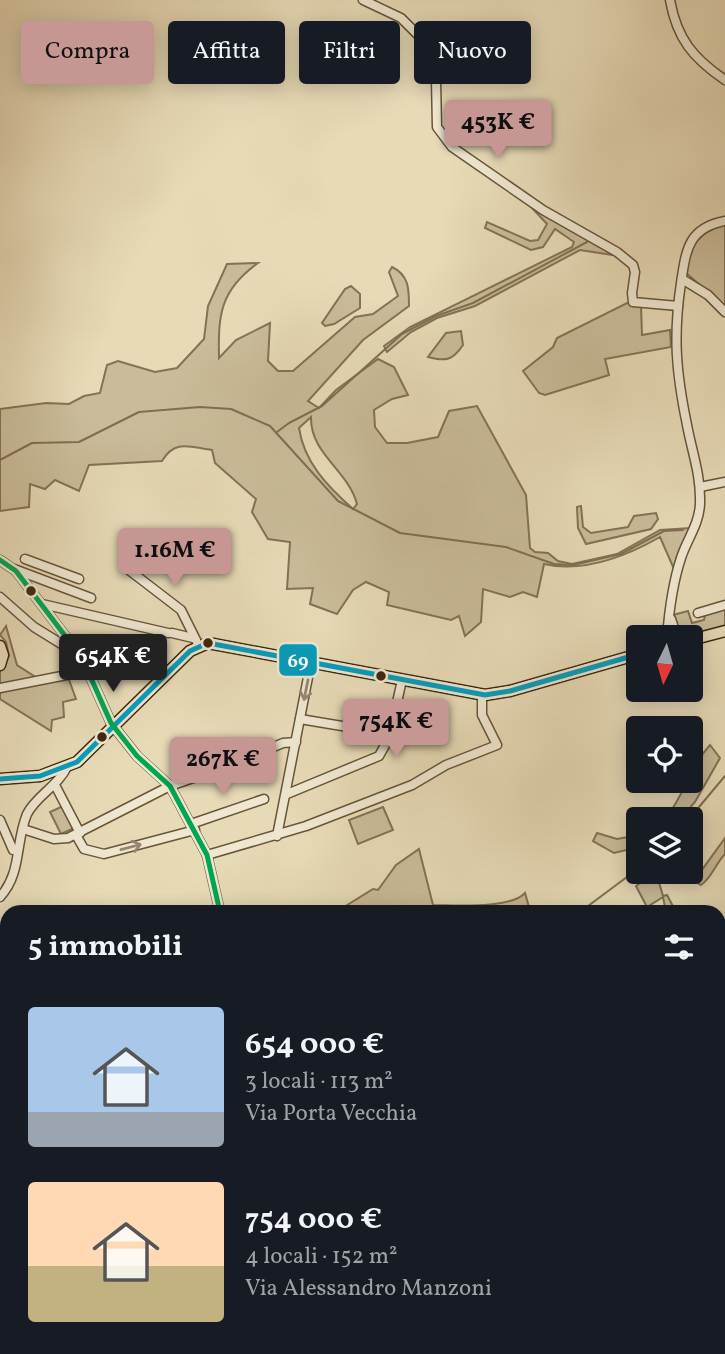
<!DOCTYPE html>
<html lang="it">
<meta charset="utf-8">
<style>
:root{--surface:#171b24;--page:#20242c;--text:#f1f3f6;--muted:#9ea1a6;--accent:#c59692}
body{margin:0;font-family:Vollkorn,serif;background:var(--page);color:var(--text);height:100vh;display:flex;flex-direction:column;font-size:26px;white-space:nowrap}
*{box-sizing:border-box;margin:0}
p{font-size:23px;color:var(--muted)}
.icon{flex:none;width:38px;height:38px;fill:none;stroke:currentColor;stroke-width:2;stroke-linecap:round;stroke-linejoin:round}
.map{position:relative;flex:1;overflow:hidden}
.drawer{position:absolute;left:0px;top:905px;width:726px;height:450px;display:flex;flex-direction:column;background:var(--surface);border-radius:21px 21px 0 0;box-shadow:0 4px 18px #0003}
.drawer>*{flex:none}
.banner{position:absolute;left:21px;top:21px;width:684px;height:63px;display:flex;gap:14px}
.needle{width:46px;rotate:185deg}
.buttons{position:absolute;left:626px;top:625px;display:grid;gap:14px}
.buttons a{display:grid;place-items:center;width:77px;height:77px;border-radius:7px;background:var(--surface);box-shadow:0 4px 18px #0003;font-size:35px}
.price{position:absolute;translate:-50% -60px;padding:0 16px;border-radius:7px;background:var(--accent);color:#111;font-size:23px;line-height:46px;filter:drop-shadow(0 2px 4px #0008)}
.price::after{content:'';position:absolute;left:50%;top:42px;width:21px;height:16px;margin-left:-10px;background:inherit;clip-path:polygon(0 0,100% 0,50% 100%)}
.price.selected{background:#222;color:#fff}
ul{padding:0;list-style:none}
li{display:flex;align-items:center;gap:21px;height:175px;padding:0 28px}
li span{display:grid;place-items:center;flex:none;width:196px;height:140px;border-radius:7px;color:#555}
li>.icon{margin-inline-start:auto}
span .icon{width:84px;height:84px;fill:#fffc;stroke-width:1}
li b{font-size:30px}
h2{display:flex;justify-content:space-between;align-items:center;height:84px;padding:0 28px;font-size:30px}
.chip{padding:0 24px;border-radius:7px;background:var(--surface);box-shadow:0 4px 18px #0003;font-size:24px;line-height:63px}
.chip.selected{background:var(--accent);color:#111}
.map>svg:first-child{display:block}
</style>
<div class="map">
<svg width="725" height="1354" viewBox="0 0 725 1354">
<rect width="100%" height="100%" fill="#e7dab7"/>
<filter id="stains"><feTurbulence type="fractalNoise" baseFrequency=".00286" numOctaves="4"/><feColorMatrix values="0 0 0 0 .2 0 0 0 0 .09 0 0 0 0 .02 0 0 0 .5 -.17"/></filter>
<radialGradient id="worn" r=".72"><stop offset=".6" stop-color="#630" stop-opacity="0"/><stop offset="1" stop-color="#630" stop-opacity=".3"/></radialGradient>
<g fill="#cabc9a" stroke="#847254" stroke-width="2" fill-rule="evenodd">
<polygon points="532,208 619,256 580,250 475,306 437,318 411,332 387,352 384,346 410,327 572,247 574,242 555,229 543,247 531,250 485,228 487,222 530,241 538,240 547,224"/>
<path d="M725,225V307L685,272C690,246 699,231 725,225Z"/>
<path d="M258,263C220,290 218,315 219,358L236,340L270,323L268,361L278,371H293L355,317L373,314L398,296L389,272L392,267C409,275 409,289 409,306L363,340L308,401L319,408L336,390L378,359L394,367L408,395L392,399L374,410L375,427L387,443H407L438,437L449,411L477,406L526,495L530,548L535,552L548,553L558,561L572,564L617,554L660,530L690,528L677,556L674,569L660,537C625,557 584,573 544,564L537,597L523,592L510,597L483,589L481,622L465,636L459,616L451,620L387,605L389,592L366,582L353,590L337,614L310,604L313,588L287,589L290,542L268,539L252,512L256,499L215,463L212,450C189,447 175,439 162,461L89,465L79,491L55,480L45,489L30,484L29,507L0,511V409L46,403L69,404L84,396L100,393L107,365L118,361L155,372L177,368L204,339L208,306L227,264ZM311,417C310,454 348,470 357,504L353,509C327,486 304,462 299,428Z"/>
<polygon points="351,286 360,294 360,308 334,324 325,326 322,323 345,289"/>
<polygon points="627,303 641,306 642,335 670,330 671,347 605,359 609,375 545,395 539,393 523,371 553,347 557,338"/>
<path d="M461,331L463,345C453,360 446,362 428,357L446,333Z"/>
<polygon points="581,506 583,527 591,533 628,527 634,516 656,513 658,519 651,529 586,544 578,528 577,507"/>
<polygon points="725,609 725,626 692,636 679,633 673,615 688,611 692,623 704,620 705,615"/>
<polygon points="6,626 17,665 37,678 0,684 0,672 9,656 6,642 0,635"/>
<polygon points="68,677 76,699 63,702 64,717 52,720 51,731 0,699 0,690"/>
<polygon points="399,710 433,716 430,732 425,735 395,729"/>
<path d="M710,745L720,758L695,802L680,819H665C686,793 689,768 710,745Z"/>
<polygon points="63,806 74,828 61,834 50,812"/>
<polygon points="383,807 393,830 358,844 349,820"/>
<polygon points="597,833 617,839 639,835 639,847 614,853 593,841"/>
<path d="M725,838V854C716,863 711,879 701,885L694,881Z"/>
<path d="M419,849L433,905C455,905 511,909 525,893L529,907L523,912H336L373,889L378,890L396,865Z"/>
<polygon points="656,872 663,896 667,895 676,912 666,912 663,897 647,907 636,886"/>
<polygon points="0,1050 7,1053 7,1131 0,1133"/>
<polygon points="719,1301 725,1302 725,1354 665,1353 666,1348 719,1348"/>
</g>
<g fill="none" stroke-linecap="round" stroke-linejoin="round">
<g stroke="#806e52" stroke-width="2">
<polyline points="277,432 289,423 322,406 402,334 436,316 473,303 587,242"/>
<polyline points="0,460 32,443 79,442 139,412 200,407 231,409 270,426 338,501 400,533 506,547 554,564 573,565 621,554 664,531 683,530"/>
<polyline points="689,819 725,776"/>
<polyline points="580,912 639,868"/>
<polyline points="0,1095 7,1093"/>
</g>
<g stroke="#685439" stroke-width="11">
<g id="minor">
<polyline points="363,0 401,18 424,41 436,79 437,127 452,147 543,210 617,252 633,265 635,272 632,293 633,302 678,306"/>
<path d="M670,0C677,39 693,58 725,80"/>
<polyline points="682,279 708,295 725,312"/>
<polyline points="700,487 725,482"/>
<polyline points="25,559 79,579"/>
<polyline points="0,560 16,571 66,637 83,652 86,667 111,723 137,756 170,786 207,855 220,912"/>
<polyline points="125,567 181,610 199,646"/>
<polyline points="14,569 91,598"/>
<path d="M0,597L34,627L68,648C66,660 75,666 86,667"/>
<polyline points="42,604 168,633"/>
<polyline points="698,613 725,605"/>
<polyline points="671,619 677,637"/>
<polyline points="172,633 193,638"/>
<path d="M667,637C669,612 673,582 681,558C687,539 699,525 700,504C701,475 692,452 687,425C676,372 673,336 681,283C686,250 688,228 725,221"/>
<polyline points="0,688 87,671"/>
<polyline points="300,719 390,734"/>
<polyline points="231,765 283,743 296,742"/>
<polyline points="55,785 80,833"/>
<polyline points="287,794 379,756 389,738 402,680"/>
<polyline points="0,820 13,850"/>
<polyline points="191,824 264,799"/>
<polyline points="23,829 54,839 68,838 170,786 228,766"/>
<polyline points="76,835 84,849 104,854 195,830"/>
<polyline points="277,836 311,662"/>
<polyline points="207,855 306,826 412,785 446,765 497,745 482,715 482,695"/>
<path d="M0,897C22,873 15,843 27,814C36,796 58,786 67,767"/>
<polyline points="0,1223 7,1223"/>
<polyline points="358,1348 359,1354"/>
<polyline points="168,1354 171,1348"/>
</g>
</g>
<g stroke="#3d270f" stroke-width="13">
<g id="major">
<polyline points="691,640 725,631"/>
<polyline points="0,646 3,655 0,665"/>
<polyline points="0,779 40,776 77,762 190,651 208,643 485,695 510,691 639,654"/>
</g>
</g>
<use href="#minor" stroke="#efe7d0" stroke-width="8"/>
<use href="#major" stroke="#e7dab7" stroke-width="10"/>
<g stroke="#efe7d0" stroke-width="10">
<polyline id="bus-1" points="0,779 40,776 77,762 190,651 208,643 485,695 510,691 639,654"/>
</g>
<g stroke="#efe7d0" stroke-width="10">
<polyline id="bus-2" points="0,560 16,571 66,637 83,652 86,667 111,723 137,756 170,786 207,855 220,912"/>
</g>
<use href="#bus-1" stroke="#069cbb" stroke-width="5"/>
<use href="#bus-2" stroke="#00a651" stroke-width="5"/>
</g>
<defs><path id="oneway-shaft" d="M-6 0H5M1.5-3L5.5 0L1.5 3" fill="none" stroke-width="1.6" stroke-linecap="round" stroke-linejoin="round" transform="scale(1.75)"/></defs>
<g stroke="#968770">
<use href="#oneway-shaft" transform="translate(306 690) rotate(101)"/>
<use href="#oneway-shaft" transform="translate(131 847) rotate(-15)"/>
</g>
<g fill="#3d270f" stroke="#efe7d0" stroke-width="2.5">
<circle cx="31" cy="591" r="6"/>
<circle cx="208" cy="643" r="6"/>
<circle cx="381" cy="676" r="6"/>
<circle cx="102" cy="737" r="6"/>
</g>
<rect stroke="#efe7d0" stroke-width="2.5" x="278" y="643" width="40" height="34" rx="7" fill="#069cbb"/>
<g font-size="19" text-anchor="middle" font-weight="bold" fill="#fff">
<text x="298" y="667">69</text>
</g>
<rect width="100%" height="100%" filter="url(#stains)"/>
<rect width="100%" height="100%" fill="url(#worn)"/>
</svg>
<div class="buttons">
<a><svg class="needle" viewBox="-14 -14 28 28"><path d="M0-13l5 13h-10z" fill="#e53935"/><path d="M0 13l5-13h-10z" fill="#9ea1a6"/></svg></a>
<a><svg class="icon" aria-label="locate" viewBox="0 0 24 24"><circle cx="12" cy="12" r="6"/><path d="M12 2v4M12 18v4M2 12h4M18 12h4"/></svg></a>
<a><svg class="icon" aria-label="layers" viewBox="0 0 24 24"><path d="M12 4l9 5-9 5-9-5zM3 14l9 5 9-5"/></svg></a>
</div>
<b class="price" style="left:498px;top:160px">453K €</b>
<b class="price" style="left:175px;top:588px">1.16M €</b>
<b class="price selected" style="left:113px;top:694px">654K €</b>
<b class="price" style="left:396px;top:759px">754K €</b>
<b class="price" style="left:223px;top:797px">267K €</b>
<div class="banner">
<a class="chip selected">Compra</a>
<a class="chip">Affitta</a>
<a class="chip">Filtri</a>
<a class="chip">Nuovo</a>
</div>
<section class="drawer">
<h2>5 immobili<svg class="icon" aria-label="filters" viewBox="0 0 24 24"><path d="M4 7h16M4 17h16"/><circle cx="9" cy="7" r="2"/><circle cx="15" cy="17" r="2"/></svg></h2>
<ul>
<li><span style="background:linear-gradient(#a9c7e8 75%,#9aa5b1 0)"><svg class="icon" aria-label="home" viewBox="0 0 24 24"><path d="M3 11l9-7 9 7M6 9v11h12V9"/></svg></span><div><b>654 000 €</b><p>3 locali · 113 m²</p><p>Via Porta Vecchia</p></div></li>
<li><span style="background:linear-gradient(#ffd9b3 60%,#c2b280 0)"><svg class="icon" aria-label="home" viewBox="0 0 24 24"><path d="M3 11l9-7 9 7M6 9v11h12V9"/></svg></span><div><b>754 000 €</b><p>4 locali · 152 m²</p><p>Via Alessandro Manzoni</p></div></li>
</ul>
</section>
</div>
